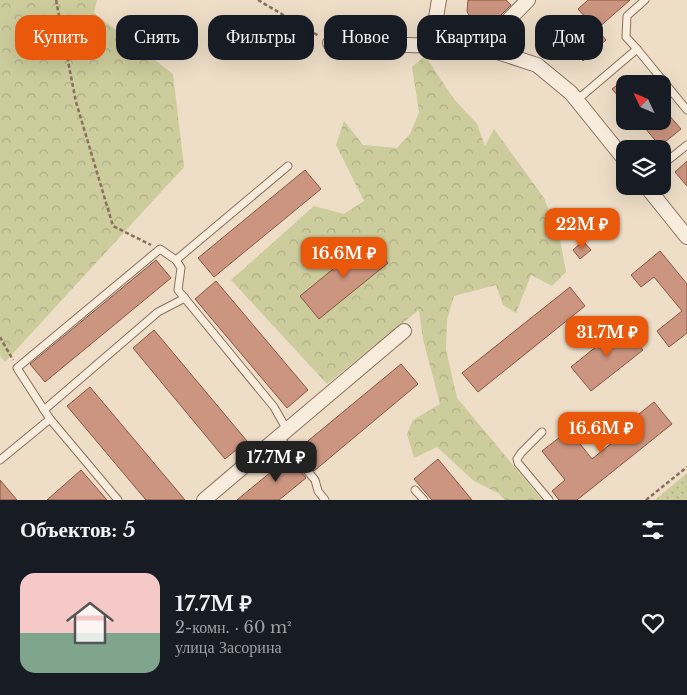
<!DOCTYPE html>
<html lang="ru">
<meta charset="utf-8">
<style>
:root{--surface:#171b24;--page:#242831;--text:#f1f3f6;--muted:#9ea1a6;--line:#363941;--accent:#ea580c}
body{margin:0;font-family:"Libre Baskerville",serif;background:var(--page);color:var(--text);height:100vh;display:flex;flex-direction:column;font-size:19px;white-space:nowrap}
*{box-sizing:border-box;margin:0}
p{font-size:16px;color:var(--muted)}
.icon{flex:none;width:28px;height:28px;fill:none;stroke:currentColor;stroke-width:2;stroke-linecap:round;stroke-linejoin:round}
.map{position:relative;height:500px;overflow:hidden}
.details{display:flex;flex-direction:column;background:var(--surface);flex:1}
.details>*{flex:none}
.top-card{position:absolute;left:15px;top:15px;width:658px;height:45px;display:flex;gap:10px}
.needle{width:32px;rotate:314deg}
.controls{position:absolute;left:616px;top:75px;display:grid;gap:10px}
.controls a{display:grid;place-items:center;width:55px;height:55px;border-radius:10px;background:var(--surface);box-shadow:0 5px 20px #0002;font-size:25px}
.price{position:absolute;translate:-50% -42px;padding:0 11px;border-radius:10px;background:var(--accent);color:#fff;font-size:16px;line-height:32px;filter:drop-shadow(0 1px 2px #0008)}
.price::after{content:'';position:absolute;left:50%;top:30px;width:15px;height:11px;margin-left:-8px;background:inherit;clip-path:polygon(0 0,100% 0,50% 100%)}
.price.active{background:#222;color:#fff}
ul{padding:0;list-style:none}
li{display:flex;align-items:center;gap:15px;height:125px;padding:0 20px}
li+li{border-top:1px solid var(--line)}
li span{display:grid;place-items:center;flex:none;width:140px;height:100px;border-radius:15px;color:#555}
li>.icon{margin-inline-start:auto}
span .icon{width:60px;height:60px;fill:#fffc;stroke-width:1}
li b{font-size:21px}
h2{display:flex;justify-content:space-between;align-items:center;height:60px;padding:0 20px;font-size:21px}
.pill{padding:0 18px;border-radius:15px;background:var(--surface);box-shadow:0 5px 20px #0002;font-size:18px;line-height:45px}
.pill.active{background:var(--accent);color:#fff}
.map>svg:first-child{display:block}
</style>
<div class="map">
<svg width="687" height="500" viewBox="0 0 687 500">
<defs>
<pattern id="grass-dots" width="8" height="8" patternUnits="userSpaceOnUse" patternTransform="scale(1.25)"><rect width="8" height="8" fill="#cccc9c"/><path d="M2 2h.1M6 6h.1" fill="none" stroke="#b0af86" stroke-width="1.8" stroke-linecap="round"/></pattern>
<pattern id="forest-crowns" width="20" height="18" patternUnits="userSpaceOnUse" patternTransform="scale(1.25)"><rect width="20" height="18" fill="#cccc9c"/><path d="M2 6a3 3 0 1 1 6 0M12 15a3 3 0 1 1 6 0" fill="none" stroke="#b0af86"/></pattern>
</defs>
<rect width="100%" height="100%" fill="#eedec8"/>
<polygon fill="url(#grass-dots)" points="687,473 687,500 655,500"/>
<g fill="url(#forest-crowns)">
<polygon points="0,0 97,0 94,13 173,74 184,167 5,362 0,356"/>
<polygon points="425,56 454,99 477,124 485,146 494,129 544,198 560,239 566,272 552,286 531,275 516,313 503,305 496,285 454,296 447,320 446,350 457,398 542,500 505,500 498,493 474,481 437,447 414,458 407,434 413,420 440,404 423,339 419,310 327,384 231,280 314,206 344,214 364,201 336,145 344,121 363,145 397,148 410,134 419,112 412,67"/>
</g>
<g fill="#cb957f" stroke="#885644">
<polygon points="468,0 506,0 511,5 499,17 486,25 474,22 470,18 467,11"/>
<polygon points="588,0 630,0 597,29 606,40 583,61 563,38 586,18 578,9"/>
<polygon points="625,79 625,104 612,89"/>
<polygon points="662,107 681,129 660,146 639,121 662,121"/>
<polygon points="687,161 687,186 675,172"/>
<polygon points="305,170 321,189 214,277 198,258"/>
<polygon points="369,240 388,263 319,319 300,296"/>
<polygon points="583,241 591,250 580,259 573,250"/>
<polygon points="660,251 687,284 687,333 669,347 657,331 682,311 654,277 641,287 631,275"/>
<polygon points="156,260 171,278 45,382 30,364"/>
<polygon points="216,281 308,390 287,408 195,299"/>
<polygon points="570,287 585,306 478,392 462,373"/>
<polygon points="623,325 643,350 591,391 571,367"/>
<polygon points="154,330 247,441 225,459 133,348"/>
<polygon points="401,364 418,384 314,471 297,450"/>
<polygon points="90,387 185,500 146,500 67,406"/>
<polygon points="654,402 672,424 577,500 559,500 552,491 565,480 542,451 569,430 592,459 628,430 624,426"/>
<polygon points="289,457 306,478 279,500 237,500"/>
<polygon points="438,459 472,500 432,500 414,479"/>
<polygon points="81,470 107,500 47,500"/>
<polygon points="0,480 17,500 0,500"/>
</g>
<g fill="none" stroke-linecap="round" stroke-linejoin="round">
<g stroke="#8a6f5d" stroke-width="9">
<g id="service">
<polyline points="637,49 687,110"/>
<polyline points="577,100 637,49 626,37 627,16 645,0"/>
<polyline points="662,165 687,145"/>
<polyline points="176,260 181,268 178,290 274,407 287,430"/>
<polyline points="44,410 158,312 185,298"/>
<polyline points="542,432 521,453 517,459 518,463 549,500"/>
<polyline points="279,437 315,480 318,491 325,500"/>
<polyline points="0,460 50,419"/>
<polyline points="415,490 424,500"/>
<polyline points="118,500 50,419 17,368 160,249 176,260 288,166"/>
</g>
</g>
<g stroke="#8a6f5d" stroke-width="16">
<g id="minor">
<polyline points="330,43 482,47 537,65 571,93 625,160"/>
<polyline points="431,46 439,0"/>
<polyline points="482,47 528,0"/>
<polyline points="646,186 687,237"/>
<polyline points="204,500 404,331"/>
</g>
</g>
<g stroke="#8a6f5d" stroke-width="2.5" stroke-dasharray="4 2.5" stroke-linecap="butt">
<polyline points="56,0 76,102 113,226 151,245"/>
<polyline points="258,0 319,36"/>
<polyline points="0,337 13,360"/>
<polyline points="646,500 687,467"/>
</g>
<use href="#service" stroke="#f8ecdc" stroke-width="7"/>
<use href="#minor" stroke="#f8ecdc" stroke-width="14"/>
</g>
</svg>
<div class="controls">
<a><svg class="needle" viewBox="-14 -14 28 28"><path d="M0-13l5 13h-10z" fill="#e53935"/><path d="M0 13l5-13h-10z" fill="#9ea1a6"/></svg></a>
<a><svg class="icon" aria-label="layers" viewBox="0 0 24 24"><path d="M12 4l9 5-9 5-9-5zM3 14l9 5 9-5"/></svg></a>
</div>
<b class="price" style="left:582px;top:250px">22M ₽</b>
<b class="price" style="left:344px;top:279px">16.6M ₽</b>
<b class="price" style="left:607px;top:358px">31.7M ₽</b>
<b class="price" style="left:601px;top:454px">16.6M ₽</b>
<b class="price active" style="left:276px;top:483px">17.7M ₽</b>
<div class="top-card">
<a class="pill active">Купить</a>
<a class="pill">Снять</a>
<a class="pill">Фильтры</a>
<a class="pill">Новое</a>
<a class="pill">Квартира</a>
<a class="pill">Дом</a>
</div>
</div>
<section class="details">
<h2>Объектов: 5<svg class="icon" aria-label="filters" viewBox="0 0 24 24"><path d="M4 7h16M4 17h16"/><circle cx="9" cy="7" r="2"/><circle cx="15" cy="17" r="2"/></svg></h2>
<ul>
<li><span style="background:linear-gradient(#f6c9c9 60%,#7fa58c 0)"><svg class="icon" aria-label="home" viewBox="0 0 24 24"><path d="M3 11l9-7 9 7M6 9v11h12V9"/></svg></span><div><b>17.7M ₽</b><p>2-комн. · 60 m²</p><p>улица Засорина</p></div><svg class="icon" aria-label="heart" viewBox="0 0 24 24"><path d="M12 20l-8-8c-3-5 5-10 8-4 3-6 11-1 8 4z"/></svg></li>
</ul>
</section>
